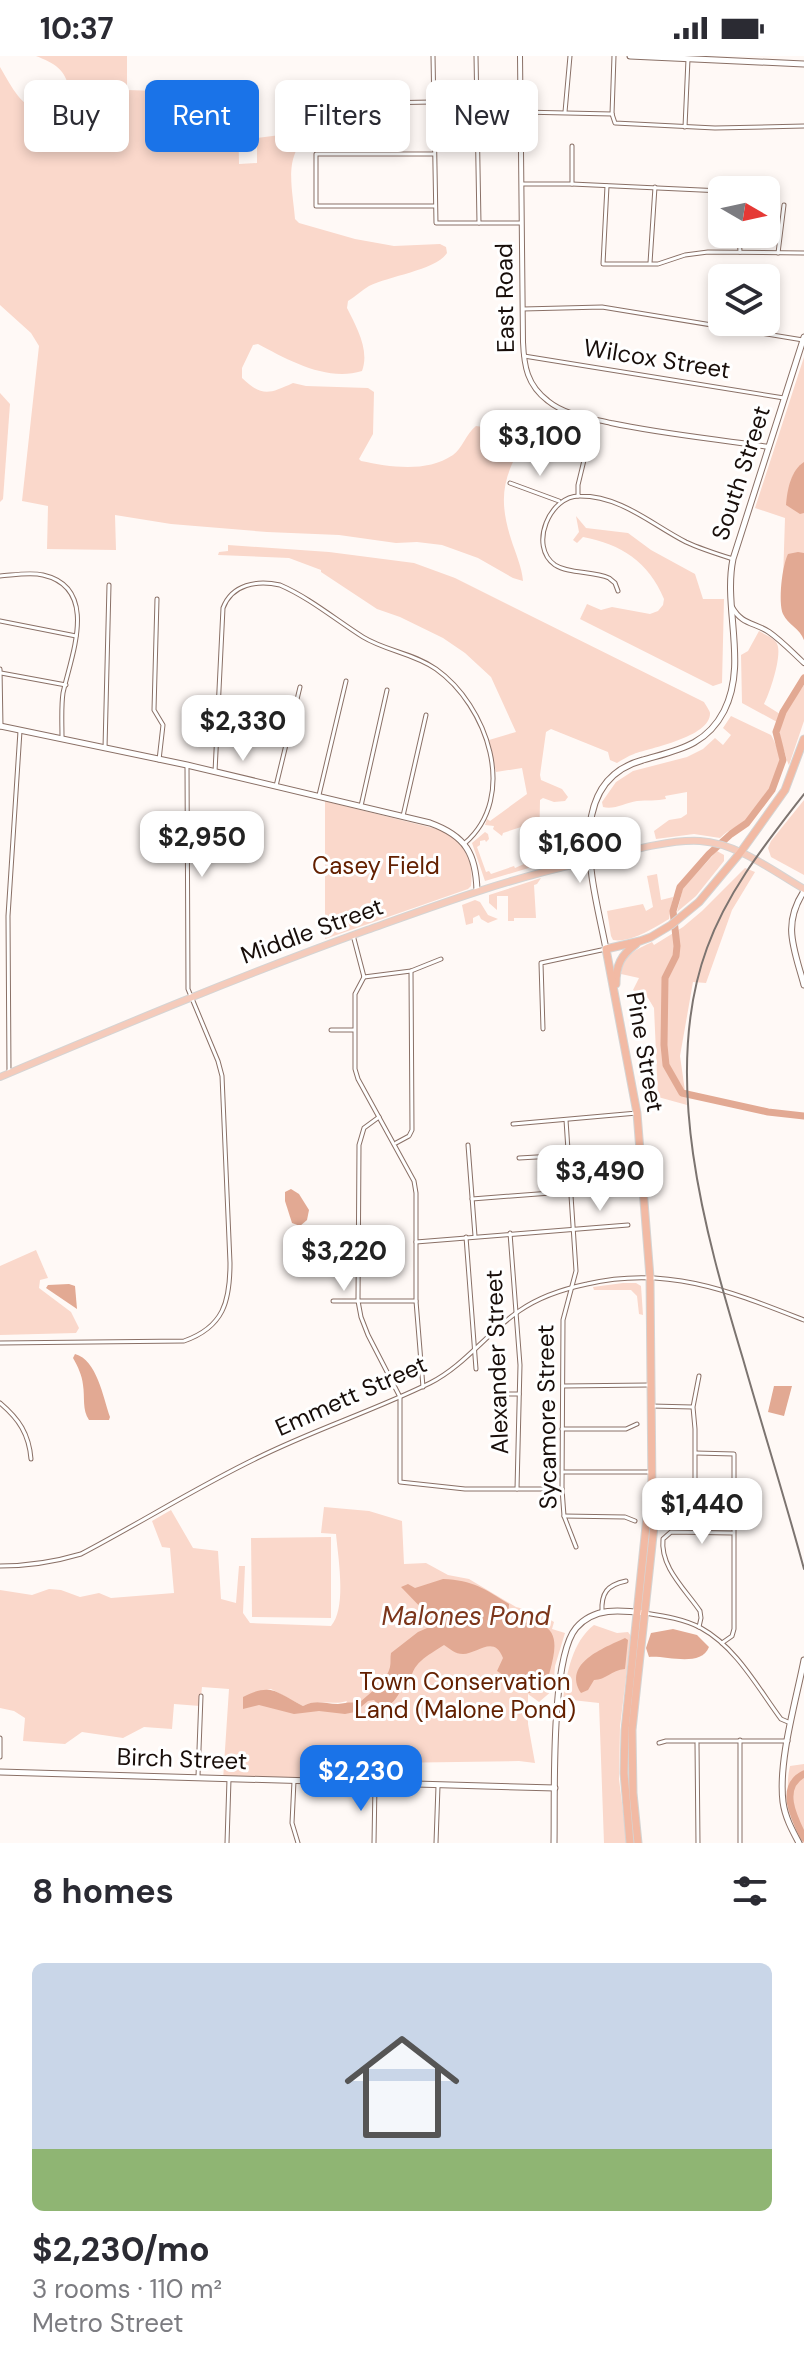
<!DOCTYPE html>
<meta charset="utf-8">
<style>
:root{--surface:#fff;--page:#f2f2f3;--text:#2b2b33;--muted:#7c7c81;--accent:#1a73e8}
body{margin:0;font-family:"DM Sans",sans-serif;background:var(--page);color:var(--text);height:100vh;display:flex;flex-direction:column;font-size:30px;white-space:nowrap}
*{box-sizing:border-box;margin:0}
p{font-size:26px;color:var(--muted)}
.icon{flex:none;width:44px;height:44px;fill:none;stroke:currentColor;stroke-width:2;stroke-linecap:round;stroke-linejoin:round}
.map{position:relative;height:1787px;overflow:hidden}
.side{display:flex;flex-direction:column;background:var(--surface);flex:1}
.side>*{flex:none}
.guide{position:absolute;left:24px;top:24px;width:756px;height:72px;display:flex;gap:16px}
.needle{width:52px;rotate:99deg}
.fabs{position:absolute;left:708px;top:120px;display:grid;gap:16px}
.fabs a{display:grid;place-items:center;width:72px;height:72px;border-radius:12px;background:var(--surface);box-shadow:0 4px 12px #0003;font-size:40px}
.price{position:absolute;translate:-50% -68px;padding:0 18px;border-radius:16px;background:#fff;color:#222;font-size:26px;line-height:52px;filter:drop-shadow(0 2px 4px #0008)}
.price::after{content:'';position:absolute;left:50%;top:48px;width:24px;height:18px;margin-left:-12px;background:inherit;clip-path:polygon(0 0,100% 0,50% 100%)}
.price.selected{background:var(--accent);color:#fff}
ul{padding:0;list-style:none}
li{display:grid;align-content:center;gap:16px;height:424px;padding:0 32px}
li span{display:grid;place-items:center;height:248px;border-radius:12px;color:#555}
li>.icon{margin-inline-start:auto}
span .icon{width:144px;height:144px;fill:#fffc;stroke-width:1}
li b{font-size:34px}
h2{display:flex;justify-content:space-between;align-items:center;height:96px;padding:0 32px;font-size:34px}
.pill{padding:0 28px;border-radius:12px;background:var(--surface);box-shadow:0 4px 12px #0003;font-size:28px;line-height:72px}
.pill.selected{background:var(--accent);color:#fff}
.status{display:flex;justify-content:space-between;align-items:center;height:56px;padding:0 40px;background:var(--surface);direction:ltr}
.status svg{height:22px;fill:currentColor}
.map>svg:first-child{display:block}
</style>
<div class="status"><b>10:37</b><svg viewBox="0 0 49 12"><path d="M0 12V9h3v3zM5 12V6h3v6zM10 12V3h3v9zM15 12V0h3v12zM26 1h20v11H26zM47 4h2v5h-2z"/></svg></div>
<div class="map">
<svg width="804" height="1787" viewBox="0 0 804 1787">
<rect width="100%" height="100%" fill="#fff9f6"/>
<g fill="#fad8cb" fill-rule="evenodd">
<path d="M36,0H127V34L158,35L160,88L203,83V54H238L239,108L257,107V82L288,78L289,49L343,37L345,64C335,66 331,68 322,73C318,76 314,76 310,79C282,98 293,134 295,163L299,167L355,183L394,190L440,188L446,191L447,197C436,214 389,220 369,230C362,234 355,241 348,245L347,252C356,270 370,294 362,315C327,326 288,304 258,288L253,289L242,312V322C262,341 269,338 293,327L306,330L368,332L374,336L373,378L359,403L361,405C390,411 426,417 453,399C462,393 466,378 476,370L497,373L525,368L529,370V376C506,416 496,436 511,483C515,496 522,511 523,525L513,522L478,502L442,489L417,486L396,487L339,479L267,476L171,468L115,459L116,494L47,493L48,450L22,445L39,290L31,277L0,249V11C19,44 31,70 69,35C67,14 54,7 36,0Z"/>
<path d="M804,301V584C799,572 788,567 782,555L785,462L755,452Z"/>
<polygon points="0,337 10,348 3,443 0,446"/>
<path d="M576,460L586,472L628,477L651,494L695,518L703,543H724L722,627L713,630L580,563L587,548L601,554L612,551L650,558L658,555L663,549L664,543C649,506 621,488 583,481L577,487L573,484L579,476Z"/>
<path d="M228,489L329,496L414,507L455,522L704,646C705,648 710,655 710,657C711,681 650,692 634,698C628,700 622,704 617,707L610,704L608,696L551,673L546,676L540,719L541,724L562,733L568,741L565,745L554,746L543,742L540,744L539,798L542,799V808L485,825L472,787L485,776L488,778L489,783L486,786L485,784L480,785V789L477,791L486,816L489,815L491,818L514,810L515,812L533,804L532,801L535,799L526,774L521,771L503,777L502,780L493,773L494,770L485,769L487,763L490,765L527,738L522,712L496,716L489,684L516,676L491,621L465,597L443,582L400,561L377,553L321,516V514L289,502L218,499L219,496L228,495Z"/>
<path d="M759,575C764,578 772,581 776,586C784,595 770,637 764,648L780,658L777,666L742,647L741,599L748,595Z"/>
<path d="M804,629V665L789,709C786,704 786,698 783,692C773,666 790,649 804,629Z"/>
<path d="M731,660L771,679C775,686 779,696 780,703C782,717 758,756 747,765C737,772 731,771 720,782L694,778L656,783L654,775L669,764L681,762L687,758V736L665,740L666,743C657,745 647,744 637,745C625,747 614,754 603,751L602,746L616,726L633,715L687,701L703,693L715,682L723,689L731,679L723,672Z"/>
<polygon points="804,744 804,819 771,801 768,792 771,785"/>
<path d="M325,745L445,775C465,790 474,805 471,830L468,833L325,883Z"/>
<polygon points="717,795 724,799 724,805 696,840 677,856 683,832"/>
<path d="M745,812L755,816L732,854L706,927L693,926L680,1000L687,1049L658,1041L654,952L648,942L633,934L639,922L621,918C623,898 636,894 652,886L654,889L683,871L702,855Z"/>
<path d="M657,818L661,844L673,841L669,863C654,872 631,887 613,884L611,880L607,855L643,848L646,855L653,851L647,820Z"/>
<polygon points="541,822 537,828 534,829 536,862 514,862 514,865 508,865 508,840 497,840 497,854 489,847 489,839"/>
<polygon points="475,844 480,846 488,859 498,863 488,867 481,863 479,859 473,862 473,867 466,869 462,849"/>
<polygon points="36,1194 48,1222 40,1224 39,1232 71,1256 79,1272 76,1277 0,1279 0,1210"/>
<polygon points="623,1227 636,1227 641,1230 643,1259 639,1258 637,1240 631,1234 594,1234 593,1231"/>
<path d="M324,1451L369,1455L402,1465L404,1508L426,1507L448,1519L469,1523L516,1551L539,1557L554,1566L552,1573L565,1577L555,1610L553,1634L539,1646L528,1638V1668L535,1707L519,1705L386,1707L383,1725L223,1724L229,1633L202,1631L200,1650L174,1648L172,1673L144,1671L123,1682L82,1676L65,1688L23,1685L25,1662L14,1655L0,1652V1534L32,1539L49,1533L61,1534L80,1541L99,1537L111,1542L174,1537L170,1492L162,1491L152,1465L171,1454L193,1492L218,1495L221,1543L236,1547L239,1510H245L243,1557L250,1567L331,1570C347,1552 338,1501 336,1478L321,1477ZM271,1633L303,1650C318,1642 332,1650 347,1645L343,1654H299L251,1638Z"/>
<polygon points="331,1481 331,1562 252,1561 251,1482"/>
<path d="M594,1569L617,1577L628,1576L631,1580L620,1671L619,1723L627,1787H604L599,1647L563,1643C567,1617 572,1586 594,1569Z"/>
<path d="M804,1708V1787H801C791,1765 784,1734 790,1710Z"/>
</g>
<g fill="#e2a993">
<path d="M804,406V457L800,458L786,449C787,434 791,414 804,406Z"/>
<path d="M798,496L804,497V584C800,572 788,569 783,558C778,546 782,510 788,498Z"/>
<polygon points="291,1133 299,1138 309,1154 307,1164 300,1170 292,1167 285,1145 285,1136"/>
<polygon points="69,1228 75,1230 77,1253 46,1232 48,1229"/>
<path d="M75,1298C97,1304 103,1341 110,1361L109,1364H89C82,1354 85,1341 83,1329C82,1319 78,1311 73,1302Z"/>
<polygon points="774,1330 792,1330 784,1360 768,1356"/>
<path d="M443,1523C473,1524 485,1533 509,1548L508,1563C519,1568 530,1565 541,1569C568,1578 546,1618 546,1635L528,1637C521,1629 507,1622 497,1615L503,1602C494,1578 477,1598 463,1598C455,1598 450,1593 444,1589C426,1601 409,1608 411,1631L402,1632C396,1643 393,1650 380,1651L374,1644L368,1645L355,1656L345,1658L319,1655L294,1658L259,1649L243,1653V1641C272,1626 277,1637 303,1650C316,1643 324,1648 338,1648C345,1647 351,1646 359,1647C369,1638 387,1625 390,1611C391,1606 390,1602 391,1597L418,1576L434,1569L429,1560L401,1531L408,1528L415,1532Z"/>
<path d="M673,1573L697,1579L709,1591C701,1612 665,1599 649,1601L646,1592L651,1577Z"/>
<path d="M625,1582L628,1584L625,1613C611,1614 606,1624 594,1624L588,1634L581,1637C562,1607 604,1592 625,1582Z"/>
</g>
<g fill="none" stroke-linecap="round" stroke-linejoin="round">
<g stroke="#e2a993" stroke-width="7">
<polyline points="804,622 783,656 776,676 783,704 772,734 747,767 731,778 709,798 680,831 673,855 677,890 676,900 665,922 664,989 666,1009 682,1037 768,1056 804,1060"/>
<path d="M804,1718C778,1731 794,1762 804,1782"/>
</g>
<g stroke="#8a7066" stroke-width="5">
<g id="minor">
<polyline points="433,0 436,167 520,167"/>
<polyline points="476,0 479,167"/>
<polyline points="377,47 433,46"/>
<polyline points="521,56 612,58"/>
<polyline points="565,56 570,0"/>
<polyline points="612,58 615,67 715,72 804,70"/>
<polyline points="612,58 614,0"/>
<polyline points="685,71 688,3"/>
<polyline points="572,90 572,128"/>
<polyline points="434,98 316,98 316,150 435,150"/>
<polyline points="522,128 572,128 722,135"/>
<polyline points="607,130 603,208 658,208 685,199 708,196 804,197"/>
<polyline points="739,178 740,196"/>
<polyline points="778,197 784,149"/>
<polyline points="650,207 655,131"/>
<polyline points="523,253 602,251 803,284"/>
<polyline points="524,300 784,342"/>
<polyline points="510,427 559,445"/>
<polyline points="578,440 578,429 594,363"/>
<path d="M0,520C14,519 30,516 43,519C100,532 71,600 63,637C61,651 62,667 62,681"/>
<path d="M618,535L615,527L609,522C593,515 569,518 555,509C528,490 550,439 580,440C621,440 651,468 686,486C701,493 717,498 733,503"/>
<polyline points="157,543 154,654 163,669 159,704"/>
<polyline points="0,565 76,580"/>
<polyline points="0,613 1,671"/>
<polyline points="1,617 66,629"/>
<polyline points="105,692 109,529"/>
<path d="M215,716L223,552C232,528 257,524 280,529C310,542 336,564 363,581C386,595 413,597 436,613C487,649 519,740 465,787"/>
<polyline points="276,730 300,631"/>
<polyline points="319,739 346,625"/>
<polyline points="361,750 387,634"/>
<polyline points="403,760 426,659"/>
<polyline points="353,879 364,921"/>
<polyline points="364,921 355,938 355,1013 358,1023 414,1125 416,1137 416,1245 423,1331"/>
<polyline points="364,921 411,915 441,903"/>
<polyline points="543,973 541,907 606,893"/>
<polyline points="331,974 354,974"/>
<polyline points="9,1017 8,860 20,675"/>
<polyline points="379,1061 364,1072 359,1089 358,1245 361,1261 368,1279 400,1341 400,1426 465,1433 562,1433"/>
<polyline points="566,1064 576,1215 563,1264 562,1433 564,1460 576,1491"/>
<polyline points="513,1068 637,1057"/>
<polyline points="396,1087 409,1080 412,1074 411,915"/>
<polyline points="468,1089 475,1180"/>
<polyline points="519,1102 624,1096"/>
<polyline points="472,1143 643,1130"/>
<polyline points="510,1177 520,1309 517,1433"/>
<polyline points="466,1181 476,1313"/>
<polyline points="416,1186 628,1169"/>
<polyline points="333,1245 416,1245"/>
<path d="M0,1287L184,1285C224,1271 230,1245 230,1207L222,1020L218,1005L188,933L187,709"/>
<polyline points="563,1330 648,1329"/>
<polyline points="495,1338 519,1338"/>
<path d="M0,1347C19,1363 29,1378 31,1403"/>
<polyline points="652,1350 692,1351"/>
<polyline points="562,1373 626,1373 637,1368"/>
<polyline points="696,1397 734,1398 734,1573 732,1580 722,1587"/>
<polyline points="564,1416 652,1416"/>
<polyline points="695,1448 695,1373 693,1351 699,1320"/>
<polyline points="564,1460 625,1461 635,1465"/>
<path d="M0,1510C28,1510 54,1506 81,1498C140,1467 197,1431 257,1402C313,1374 373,1355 430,1327C464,1310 488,1276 519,1255C539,1241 563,1233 587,1228C667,1209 730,1235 804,1264"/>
<path d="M602,1556C601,1537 607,1529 626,1525"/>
<path d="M645,1557C664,1560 684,1563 701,1572C736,1591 758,1632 781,1663L788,1666"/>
<path d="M699,1571L701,1562L700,1555C685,1533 660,1511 663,1483L671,1476L732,1477"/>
<polyline points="0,1682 0,1701"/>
<polyline points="740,1684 740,1787"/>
<polyline points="659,1687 666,1685 788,1685"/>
<polyline points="697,1687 698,1787"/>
<polyline points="198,1720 201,1640"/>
<polyline points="294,1725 292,1767 298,1787"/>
<polyline points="227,1787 229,1723"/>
<polyline points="374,1787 375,1728"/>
<polyline points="436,1787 438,1730"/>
</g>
</g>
<g stroke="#8a7066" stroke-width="6">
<g id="tertiary">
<path d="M520,0L523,286C524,310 527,329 548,345C565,359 590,362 611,367C663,378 716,383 769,391"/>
<path d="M732,551C742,569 754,566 769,576C782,585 793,597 804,607"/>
</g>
</g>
<g stroke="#8a7066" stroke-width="7">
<g id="secondary">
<polyline points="630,0 804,8"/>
<path d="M0,670L187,709L430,767C466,780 476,798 477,835"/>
<path d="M804,835C782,869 794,892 804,929"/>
<path d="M606,893C595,834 560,726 643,704C677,694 706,690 724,655C748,608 723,552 733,503L804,281"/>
<polyline points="0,1716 555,1732"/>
<path d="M554,1787C555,1743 550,1603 576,1572C594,1551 620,1554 645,1557"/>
<path d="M799,1787C792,1774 785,1761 783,1746C778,1705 796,1645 804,1604"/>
</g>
</g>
<g stroke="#d5d4d3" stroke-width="8">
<path id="primary" d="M0,1021C121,970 242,919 367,874C437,849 507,823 581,807C616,799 665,783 700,785C737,787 773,815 804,833"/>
</g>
<g stroke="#d5d4d3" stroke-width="9">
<g id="trunk">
<path d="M616,928C616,909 621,899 636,888"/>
<polyline points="630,1787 624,1717 625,1674 649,1441 652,1436"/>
<polyline points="638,1787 633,1737 632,1674 655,1461 655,1441 652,1436 650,1221 637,1057 606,893 640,885 651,881 671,869 699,846 740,797 785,734 804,683"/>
</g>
</g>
<use href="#minor" stroke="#fff" stroke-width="3"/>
<use href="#tertiary" stroke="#fff" stroke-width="4"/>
<use href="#secondary" stroke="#fff" stroke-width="5"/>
<use href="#primary" stroke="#f5cbbb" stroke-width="6"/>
<use href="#trunk" stroke="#f2baa4" stroke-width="7"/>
<path stroke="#7c7470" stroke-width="2" d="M804,738C767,786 728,834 707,892C660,1020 705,1177 743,1303C763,1373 785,1443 804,1513"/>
</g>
<g text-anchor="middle" stroke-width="6" stroke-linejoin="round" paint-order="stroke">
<g font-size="24" fill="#180e0a" stroke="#fff">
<text transform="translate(505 242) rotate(-91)" y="8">East Road</text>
<text transform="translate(657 303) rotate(9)" y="8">Wilcox Street</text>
<text transform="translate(741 417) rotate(-72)" y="8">South Street</text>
<text transform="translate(312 875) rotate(-20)" y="8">Middle Street</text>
<text transform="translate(645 996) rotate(80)" y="8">Pine Street</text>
<text transform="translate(497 1306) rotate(-92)" y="8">Alexander Street</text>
<text transform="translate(351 1340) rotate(-24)" y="8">Emmett Street</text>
<text transform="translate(547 1361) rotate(-91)" y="8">Sycamore Street</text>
<text transform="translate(182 1703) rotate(2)" y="8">Birch Street</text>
</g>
<g font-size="24" fill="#632001" stroke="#fff">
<text x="376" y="818">Casey Field</text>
<text x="465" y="1634">Town Conservation<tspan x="465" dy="28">Land (Malone Pond)</tspan></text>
</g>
<g font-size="26" font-style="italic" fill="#7c361b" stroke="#fff">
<text x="466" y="1569">Malones Pond</text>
</g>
</g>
</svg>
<div class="fabs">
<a><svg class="needle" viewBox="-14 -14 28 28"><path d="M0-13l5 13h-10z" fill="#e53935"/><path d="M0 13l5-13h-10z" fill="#7c7c81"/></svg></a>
<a><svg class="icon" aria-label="layers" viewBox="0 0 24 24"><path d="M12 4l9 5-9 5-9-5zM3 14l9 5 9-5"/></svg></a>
</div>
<b class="price" style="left:540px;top:422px">$3,100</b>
<b class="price" style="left:243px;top:707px">$2,330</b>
<b class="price" style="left:202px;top:823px">$2,950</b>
<b class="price" style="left:580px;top:829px">$1,600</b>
<b class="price" style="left:600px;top:1157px">$3,490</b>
<b class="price" style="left:344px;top:1237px">$3,220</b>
<b class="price" style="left:702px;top:1490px">$1,440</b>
<b class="price selected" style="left:361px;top:1757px">$2,230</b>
<div class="guide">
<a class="pill">Buy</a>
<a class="pill selected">Rent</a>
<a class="pill">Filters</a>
<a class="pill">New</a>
</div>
</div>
<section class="side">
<h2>8 homes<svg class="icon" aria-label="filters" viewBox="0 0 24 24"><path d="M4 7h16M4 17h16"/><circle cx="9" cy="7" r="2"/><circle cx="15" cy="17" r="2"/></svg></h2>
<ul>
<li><span style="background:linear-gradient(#c9d6e8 75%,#8fb573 0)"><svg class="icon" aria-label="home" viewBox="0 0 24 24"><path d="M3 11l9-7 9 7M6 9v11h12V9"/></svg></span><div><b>$2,230/mo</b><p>3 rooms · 110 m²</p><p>Metro Street</p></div></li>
</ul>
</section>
